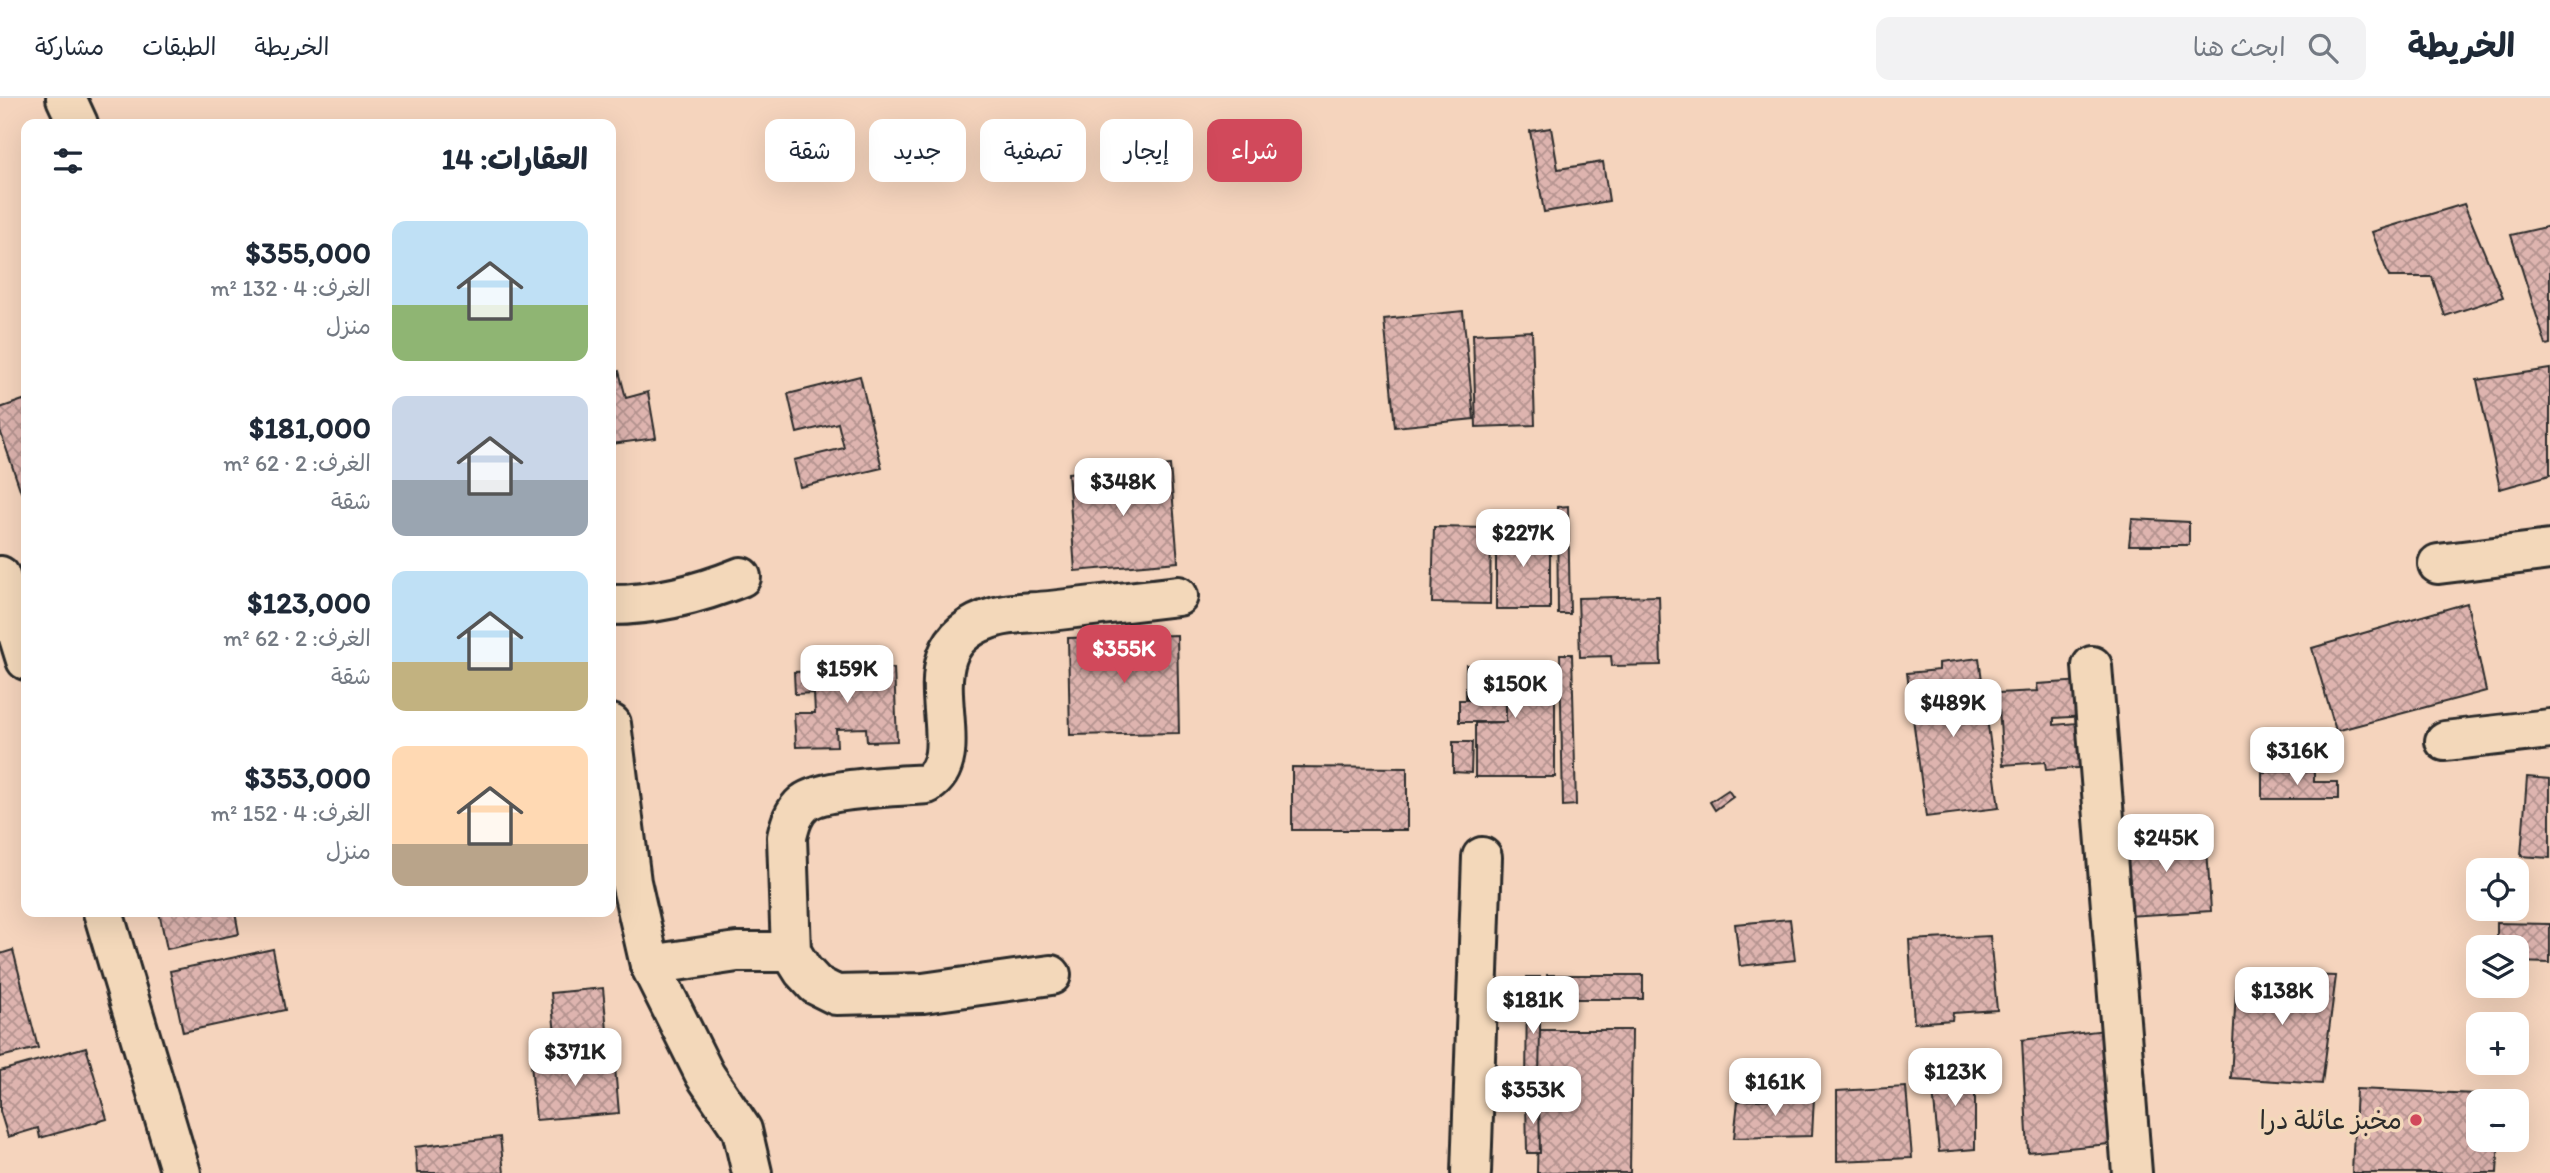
<!DOCTYPE html>
<html lang="ar">
<meta charset="utf-8">
<style>
:root{--surface:#fff;--page:#f2f2f3;--text:#1f2937;--muted:#747a83;--line:#e0e1e3;--accent:#d1495b}
body{margin:0;font-family:Itim,"Playpen Sans Arabic",sans-serif;background:var(--page);color:var(--text);direction:rtl;height:100vh;display:flex;flex-direction:column;font-size:26px;white-space:nowrap}
*{box-sizing:border-box;margin:0}
p{font-size:23px;color:var(--muted)}
.icon{flex:none;width:38px;height:38px;fill:none;stroke:currentColor;stroke-width:2;stroke-linecap:round;stroke-linejoin:round}
.map{position:relative;flex:1;overflow:hidden;direction:ltr}
.sheet{position:absolute;left:21px;top:21px;width:595px;height:798px;display:flex;flex-direction:column;background:var(--surface);border-radius:14px;box-shadow:0 7px 28px #0002;direction:rtl}
.sheet>*{flex:none}
.top-card{position:absolute;left:637px;top:21px;width:665px;height:63px;direction:rtl;display:flex;gap:14px}
.buttons{position:absolute;left:2466px;top:760px;display:grid;gap:14px}
.buttons a{display:grid;place-items:center;width:63px;height:63px;border-radius:14px;background:var(--surface);box-shadow:0 7px 28px #0002;font-size:35px}
.price{position:absolute;translate:-50% -60px;padding:0 16px;border-radius:14px;background:#fff;color:#222;font-size:23px;line-height:46px;filter:drop-shadow(0 2px 4px #0008)}
.price::after{content:'';position:absolute;left:50%;top:42px;width:21px;height:16px;margin-left:-10px;background:inherit;clip-path:polygon(0 0,100% 0,50% 100%)}
.price.current{background:var(--accent);color:#fff}
ul{padding:0;list-style:none}
li{display:flex;align-items:center;gap:21px;height:175px;padding:0 28px}
li span{display:grid;place-items:center;flex:none;width:196px;height:140px;border-radius:14px;color:#555}
li>.icon{margin-inline-start:auto}
span .icon{width:84px;height:84px;fill:#fffc;stroke-width:1}
li b{font-size:30px}
h2{display:flex;justify-content:space-between;align-items:center;height:84px;padding:0 28px;font-size:30px}
.chip{padding:0 24px;border-radius:14px;background:var(--surface);box-shadow:0 7px 28px #0002;font-size:24px;line-height:63px}
.chip.current{background:var(--accent);color:#fff}
header{display:flex;align-items:center;gap:42px;box-sizing:border-box;height:98px;padding:0 35px;background:var(--surface);border-bottom:2px solid var(--line)}
header strong{font-size:33px}
nav{display:flex;gap:38px;margin-inline-start:auto;font-size:24px}
.search{width:490px;height:63px;background:var(--page);display:flex;align-items:center;gap:18px;box-sizing:border-box;padding:0 24px;border-radius:14px;color:var(--muted);font-size:26px}
.map>svg:first-child{display:block}
</style>
<header>
<strong>الخريطة</strong>
<div class="search"><svg class="icon" aria-label="search" viewBox="0 0 24 24"><circle cx="10" cy="10" r="6"/><path d="M15 15l6 6"/></svg>ابحث هنا</div>
<nav><a>الخريطة</a><a>الطبقات</a><a>مشاركة</a></nav>
</header>
<div class="map">
<svg width="2550" height="1075" viewBox="0 0 2550 1075">
<defs>
<pattern id="building-cross-hatch" width="8" height="8" patternUnits="userSpaceOnUse" patternTransform="scale(1.75)"><rect width="8" height="8" fill="#deb4af"/><path d="M0 0l8 8M0 8l8-8" fill="none" stroke="#b4938f"/></pattern>
</defs>
<rect width="100%" height="100%" fill="#f5d4bd"/>
<filter id="ink" filterUnits="userSpaceOnUse"><feTurbulence type="fractalNoise" baseFrequency=".0143" numOctaves="2"/><feDisplacementMap in="SourceGraphic" scale="14" xChannelSelector="R" yChannelSelector="G"/><feConvolveMatrix kernelMatrix="1 2 1 2 8 2 1 2 1" color-interpolation-filters="sRGB"/></filter>
<g filter="url(#ink)">
<g fill="url(#building-cross-hatch)" stroke="#2b2b2b" stroke-width="2">
<polygon points="1551,30 1558,71 1603,64 1609,103 1544,114 1530,33"/>
<polygon points="2464,106 2503,199 2445,218 2432,179 2389,179 2372,134"/>
<polygon points="2550,128 2550,246 2546,247 2511,137"/>
<polygon points="1463,213 1474,321 1395,329 1384,221"/>
<polygon points="1532,233 1535,327 1476,329 1473,236"/>
<polygon points="2550,271 2550,377 2500,391 2477,282"/>
<polygon points="619,273 626,300 648,294 656,340 611,346 611,276"/>
<polygon points="860,278 882,370 800,389 794,362 844,350 838,325 797,335 788,296"/>
<polygon points="26,301 26,393 21,394 0,332 0,310"/>
<polygon points="1170,367 1178,464 1075,473 1068,375"/>
<polygon points="1568,408 1570,516 1558,516 1557,409"/>
<polygon points="2132,421 2189,424 2189,447 2129,447"/>
<polygon points="1434,429 1491,430 1490,506 1432,505"/>
<rect x="1496" y="430" width="54" height="81"/>
<polygon points="1659,498 1661,567 1612,568 1611,558 1580,559 1578,500"/>
<polygon points="2467,505 2486,593 2336,633 2312,550"/>
<polygon points="1177,537 1179,635 1070,637 1068,540"/>
<polygon points="1560,556 1572,556 1576,707 1563,708"/>
<polygon points="1979,560 1999,710 1926,719 1907,575 1939,572 1939,565"/>
<polygon points="1466,567 1555,567 1555,679 1475,679 1475,625 1506,624 1506,602 1466,601"/>
<polygon points="894,570 897,643 867,644 866,630 836,631 837,648 796,649 794,615 815,615 814,595 795,596 794,574"/>
<polygon points="2084,583 2087,618 2054,620 2054,627 2089,624 2093,669 2046,672 2045,664 2003,667 1998,595 2038,593 2037,586"/>
<rect x="1459" y="602" width="47" height="22"/>
<polygon points="1453,644 1472,644 1471,675 1453,674"/>
<polygon points="1292,669 1407,670 1407,732 1292,732"/>
<polygon points="2262,674 2314,674 2314,684 2338,684 2338,701 2262,701"/>
<polygon points="2527,679 2550,681 2550,760 2521,758"/>
<polygon points="1728,692 1733,699 1715,712 1710,704"/>
<polygon points="2206,734 2211,813 2127,818 2122,739"/>
<polygon points="159,814 235,814 239,836 167,851"/>
<polygon points="1790,821 1795,862 1740,868 1735,826"/>
<polygon points="2497,825 2550,826 2550,865 2516,864 2516,849 2497,849"/>
<polygon points="1990,838 1997,912 1953,915 1952,922 1914,925 1909,842"/>
<polygon points="273,851 285,912 183,934 170,873"/>
<polygon points="13,852 38,950 0,959 0,856"/>
<polygon points="2237,875 2336,878 2322,986 2231,980"/>
<rect x="1547" y="877" width="96" height="24"/>
<polygon points="1527,879 1540,879 1540,995 1526,995"/>
<polygon points="603,890 607,932 555,937 551,895"/>
<polygon points="2113,931 2119,1045 2028,1054 2022,942"/>
<polygon points="1540,932 1632,932 1630,1075 1537,1075"/>
<polygon points="86,949 107,1021 40,1040 38,1030 8,1039 0,1013 0,973"/>
<polygon points="614,958 619,1015 536,1022 531,965"/>
<polygon points="1975,967 1975,1051 1939,1054 1931,972"/>
<polygon points="1906,989 1912,1060 1837,1063 1837,993"/>
<polygon points="2356,991 2501,997 2500,1003 2478,1003 2478,1041 2499,1041 2497,1075 2352,1075"/>
<polygon points="1814,999 1812,1038 1734,1040 1738,1003"/>
<polygon points="1526,1001 1539,1001 1540,1055 1527,1055"/>
<polygon points="500,1039 504,1075 417,1075 415,1049"/>
</g>
<g fill="none" stroke-linecap="round" stroke-linejoin="round">
<g stroke="#2b2b2b" stroke-width="44">
<g id="minor">
<polyline points="66,0 78,26"/>
<polyline points="2438,466 2550,452"/>
<polyline points="0,478 26,562"/>
<path d="M611,507C656,507 699,496 741,479"/>
<polyline points="2092,568 2132,1075"/>
<polyline points="611,626 631,784 650,867 705,977 742,1032 752,1075"/>
<polyline points="2445,643 2550,631"/>
<polyline points="103,814 181,1075"/>
<path d="M791,854L787,739C790,727 793,714 804,705C823,690 900,688 927,686C979,653 895,546 996,519C1013,514 1032,515 1050,513C1092,508 1135,503 1178,498"/>
<polyline points="650,867 737,854 791,854 803,873 816,887 836,897 923,895 1051,877"/>
<polyline points="1471,1075 1482,759"/>
</g>
</g>
<use href="#minor" stroke="#f3d8ba" stroke-width="38"/>
</g>
</g>
<circle fill="#d1495b" stroke="#f3d8ba" stroke-width="2.5" cx="2416" cy="1022" r="7"/>
<g text-anchor="middle" stroke-width="7" stroke-linejoin="round" paint-order="stroke">
<g font-size="26" fill="#2b2b2b" stroke="#f3d8ba" text-anchor="end">
<text x="2402" y="1031">مخبز عائلة درا</text>
</g>
</g>
</svg>
<div class="buttons">
<a><svg class="icon" aria-label="locate" viewBox="0 0 24 24"><circle cx="12" cy="12" r="6"/><path d="M12 2v4M12 18v4M2 12h4M18 12h4"/></svg></a>
<a><svg class="icon" aria-label="layers" viewBox="0 0 24 24"><path d="M12 4l9 5-9 5-9-5zM3 14l9 5 9-5"/></svg></a>
<a>+</a>
<a>−</a>
</div>
<b class="price" style="left:1123px;top:420px">$348K</b>
<b class="price" style="left:1523px;top:471px">$227K</b>
<b class="price current" style="left:1124px;top:587px">$355K</b>
<b class="price" style="left:847px;top:607px">$159K</b>
<b class="price" style="left:1515px;top:622px">$150K</b>
<b class="price" style="left:1953px;top:641px">$489K</b>
<b class="price" style="left:2297px;top:689px">$316K</b>
<b class="price" style="left:2166px;top:776px">$245K</b>
<b class="price" style="left:2282px;top:929px">$138K</b>
<b class="price" style="left:1533px;top:938px">$181K</b>
<b class="price" style="left:575px;top:990px">$371K</b>
<b class="price" style="left:1955px;top:1010px">$123K</b>
<b class="price" style="left:1775px;top:1020px">$161K</b>
<b class="price" style="left:1533px;top:1028px">$353K</b>
<div class="top-card">
<a class="chip current">شراء</a>
<a class="chip">إيجار</a>
<a class="chip">تصفية</a>
<a class="chip">جديد</a>
<a class="chip">شقة</a>
</div>
<section class="sheet">
<h2>العقارات: 14<svg class="icon" aria-label="filters" viewBox="0 0 24 24"><path d="M4 7h16M4 17h16"/><circle cx="9" cy="7" r="2"/><circle cx="15" cy="17" r="2"/></svg></h2>
<ul>
<li><span style="background:linear-gradient(#bfe0f5 60%,#8fb573 0)"><svg class="icon" aria-label="home" viewBox="0 0 24 24"><path d="M3 11l9-7 9 7M6 9v11h12V9"/></svg></span><div><b>$355,000</b><p>الغرف: 4 · 132 m²</p><p>منزل</p></div></li>
<li><span style="background:linear-gradient(#c9d6e8 60%,#9aa5b1 0)"><svg class="icon" aria-label="home" viewBox="0 0 24 24"><path d="M3 11l9-7 9 7M6 9v11h12V9"/></svg></span><div><b>$181,000</b><p>الغرف: 2 · 62 m²</p><p>شقة</p></div></li>
<li><span style="background:linear-gradient(#bfe0f5 65%,#c2b280 0)"><svg class="icon" aria-label="home" viewBox="0 0 24 24"><path d="M3 11l9-7 9 7M6 9v11h12V9"/></svg></span><div><b>$123,000</b><p>الغرف: 2 · 62 m²</p><p>شقة</p></div></li>
<li><span style="background:linear-gradient(#ffd9b3 70%,#b9a48a 0)"><svg class="icon" aria-label="home" viewBox="0 0 24 24"><path d="M3 11l9-7 9 7M6 9v11h12V9"/></svg></span><div><b>$353,000</b><p>الغرف: 4 · 152 m²</p><p>منزل</p></div></li>
</ul>
</section>
</div>
